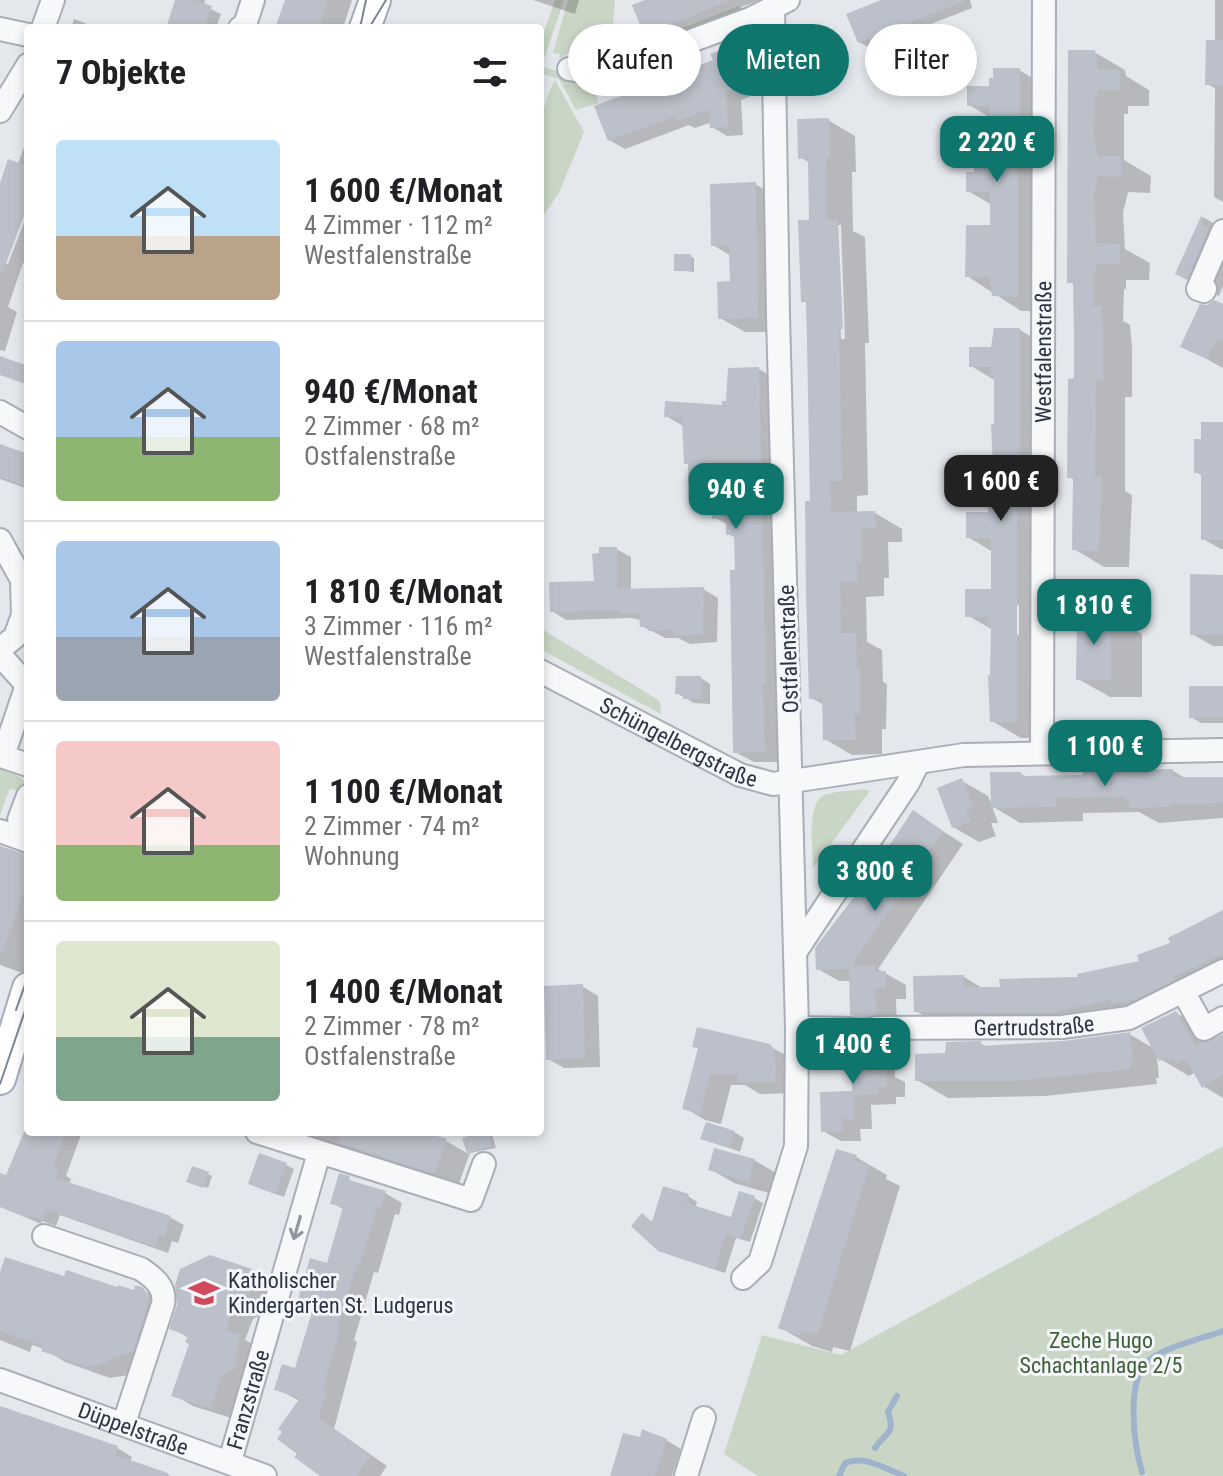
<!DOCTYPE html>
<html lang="de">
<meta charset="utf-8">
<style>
:root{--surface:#fff;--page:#f6f6f6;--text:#202124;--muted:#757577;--line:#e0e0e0;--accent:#0f766e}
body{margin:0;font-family:"Roboto Condensed",sans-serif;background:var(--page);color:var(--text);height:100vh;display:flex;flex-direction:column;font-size:30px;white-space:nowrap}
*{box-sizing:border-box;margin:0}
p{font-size:26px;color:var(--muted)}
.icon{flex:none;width:44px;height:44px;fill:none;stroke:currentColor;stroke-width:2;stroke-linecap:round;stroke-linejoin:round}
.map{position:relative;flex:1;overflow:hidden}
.side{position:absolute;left:24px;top:24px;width:520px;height:1112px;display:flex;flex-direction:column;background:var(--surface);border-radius:8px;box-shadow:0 4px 12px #0003}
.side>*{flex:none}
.guide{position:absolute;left:568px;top:24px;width:534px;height:72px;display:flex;gap:16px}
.price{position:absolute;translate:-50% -68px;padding:0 18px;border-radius:16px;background:var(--accent);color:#fff;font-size:26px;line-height:52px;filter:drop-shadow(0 2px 4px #0008)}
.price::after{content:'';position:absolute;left:50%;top:48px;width:24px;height:18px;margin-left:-12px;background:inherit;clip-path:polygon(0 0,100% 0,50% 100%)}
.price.active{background:#222;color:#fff}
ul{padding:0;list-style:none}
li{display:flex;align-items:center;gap:24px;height:200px;padding:0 32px}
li+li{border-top:2px solid var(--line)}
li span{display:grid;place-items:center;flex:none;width:224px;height:160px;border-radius:8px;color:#555}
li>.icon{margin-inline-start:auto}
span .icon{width:96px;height:96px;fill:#fffc;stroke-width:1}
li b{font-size:34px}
h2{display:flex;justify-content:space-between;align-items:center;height:96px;padding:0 32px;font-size:34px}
.chip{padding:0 28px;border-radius:36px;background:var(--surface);box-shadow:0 4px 12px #0003;font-size:28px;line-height:72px}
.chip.active{background:var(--accent);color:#fff}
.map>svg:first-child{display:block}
</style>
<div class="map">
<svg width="1223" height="1476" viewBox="0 0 1223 1476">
<rect width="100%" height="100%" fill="#e4e7ec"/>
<g fill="#c9d6c5">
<polygon points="555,0 564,0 544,59 540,57 540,44"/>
<polygon points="568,0 615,0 610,55 603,56 621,64 573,65 575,54 567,54 559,59 560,54 553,53"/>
<polygon points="739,6 740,11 624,56 618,53"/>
<polygon points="688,48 691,56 603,90 600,82"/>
<polygon points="540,66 573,76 589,78 599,103 576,110 559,79 540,73"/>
<path d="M555,80L584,132L559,193L540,220C540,173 532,122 555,80Z"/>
<polygon points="540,628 660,701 661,714 540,649"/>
<path d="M0,768C13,773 28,777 26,793L10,788L0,815Z"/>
<path d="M863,789L870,791L813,868C813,851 806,803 824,795C835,791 851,791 863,789Z"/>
<polygon points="1223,1146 1223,1476 758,1476 724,1454 762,1335 841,1355"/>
</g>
<g fill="#0003" fill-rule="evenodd">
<polygon points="177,0 205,0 204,6 221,14 216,28 168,28"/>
<polygon points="286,0 352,0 343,28 277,28"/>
<polygon points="533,0 579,0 575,14"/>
<polygon points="651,0 760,0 741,7 743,10 661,42 645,33"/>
<polygon points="887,0 970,0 972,8 870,48 859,42"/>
<polygon points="1215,0 1223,0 1223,202 1214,197 1215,88 1207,84 1215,42"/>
<polygon points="74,19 98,28 71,28"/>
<polygon points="752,40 768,49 768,86 758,90 759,93 741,100 743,135 727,136 712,127 712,122 695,128 689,125 625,149 609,140 632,94 649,81 655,85 715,61"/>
<polygon points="1094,52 1125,70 1126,76 1149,90 1149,106 1128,106 1128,114 1124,114 1124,160 1151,176 1150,193 1128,192 1123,213 1125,249 1150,263 1149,280 1126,280 1126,289 1124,289 1123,321 1130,325 1132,348 1132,397 1125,397 1125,491 1132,495 1129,567 1104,567 1074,549 1075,480 1069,477 1076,380 1075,285 1069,281"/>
<polygon points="1019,70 1046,86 1046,164 1056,170 1056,178 1045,181 1045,311 1021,311 967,276 992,227 992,205 968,191 991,140 991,118 969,105"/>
<path d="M828,120L855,136L856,172H852L853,231L865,237L869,343H865L868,495L857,496V513H875L902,529V542H888L889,578H884V596L866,597L867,642L882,650L883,682L887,684L886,729H882V754L852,755L825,739L824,705L811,698V222L810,163L800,157ZM837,225H841L845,339H841Z"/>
<path d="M28,136V265L23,263L8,307L17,312L5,351L0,350V189L18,164ZM21,217H26L8,264L4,262Z"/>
<polygon points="755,184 781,199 783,332 745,332 720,318 732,283 731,256 713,245"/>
<polygon points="1203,217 1223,229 1223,286 1219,296 1177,274"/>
<polygon points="690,256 694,258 694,272 676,270"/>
<polygon points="1223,306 1223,368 1183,346"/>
<path d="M1020,330L1049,347L1046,738H1021L992,721L993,630L967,615L993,591V552L968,537L990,514L996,495V381L971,366ZM1015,605H1019V635H1015Z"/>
<polygon points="759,369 777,380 782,762 754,762 735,752 736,538 728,534 728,525 714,517 714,493 709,493 690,483 685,427 666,416 724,407"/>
<polygon points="1223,424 1223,549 1221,549 1203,539 1203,476 1196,472 1203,441"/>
<polygon points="0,446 28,456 28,489 0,479"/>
<polygon points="616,549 631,557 631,591 703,589 718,598 717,642 690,644 678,638 665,638 642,626 641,620 631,618 566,620 552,611 596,583"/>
<polygon points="1223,577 1223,646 1213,646 1192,634"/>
<polygon points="1111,616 1142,634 1142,697 1110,697 1078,679"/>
<polygon points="701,678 710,684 710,704 694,703 677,693"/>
<polygon points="1223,688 1223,723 1201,723 1191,717"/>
<polygon points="1173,771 1187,779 1223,779 1223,818 1159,823 1139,812 1083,813 1083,821 1020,823 992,806 998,823 991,823 996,836 979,842 953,827 962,781 988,796 992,806 1021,774 1028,778"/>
<polygon points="913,812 963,844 878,969 906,985 906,999 896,999 897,1026 885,1033 852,1014 852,981 839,981 818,969 866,885"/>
<polygon points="0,848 28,856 28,975 0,965"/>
<polygon points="1223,912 1223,983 1200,992 1202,995 1165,1014 1141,1019 944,1027 916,1011 964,977 984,989 1080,979 1142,962"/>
<polygon points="582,986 598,996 600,1067 564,1068 548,1059"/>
<polygon points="1176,1013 1204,1029 1211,1043 1223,1035 1223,1098 1203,1086 1194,1073 1189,1076 1157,1057 1159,1078 1156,1078 1157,1084 1045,1096 948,1098 917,1080 946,1055 980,1043 988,1048 1064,1043 1129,1034 1155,1049"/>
<polygon points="864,1037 895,1055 895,1077 905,1082 905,1097 896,1097 896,1104 871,1105 872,1129 860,1129 861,1141 841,1141 823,1131 854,1093"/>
<polygon points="769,1046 791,1058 796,1093 760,1094 745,1085 731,1085 721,1124 705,1120 685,1108 700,1049"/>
<polygon points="28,1125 28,1132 82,1132 66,1176 71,1179 69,1184 171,1218 184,1225 178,1243 172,1241 168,1253 60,1215 56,1226 42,1221 41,1224 0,1206 0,1190 14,1164"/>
<polygon points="292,1132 421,1132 446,1141 469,1154 464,1139 488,1132 492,1134 496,1148 470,1153 458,1186"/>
<polygon points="734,1132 744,1138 740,1152 703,1138"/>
<polygon points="856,1157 887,1175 886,1179 900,1186 850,1351 833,1347 832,1352 812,1346 781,1328"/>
<polygon points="754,1160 778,1174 772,1194 734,1183 710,1169"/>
<polygon points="286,1165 294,1169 284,1197 259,1188"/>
<polygon points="208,1174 212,1176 208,1188 193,1183"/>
<polygon points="340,1175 364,1187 385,1193 402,1203 399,1215 395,1214 378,1273 374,1272 354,1340 357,1342 334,1429 387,1466 380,1476 324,1476 300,1401 277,1389 297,1371 313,1315 298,1306 328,1266 345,1210 332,1203"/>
<polygon points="688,1196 697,1202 695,1208 732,1220 754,1198 763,1203 750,1242 736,1238 725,1273 670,1255 659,1249 642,1216 653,1222"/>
<polygon points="210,1257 252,1271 271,1282 266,1312 253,1319 245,1340 260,1348 242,1386 231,1418 193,1406 174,1395 191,1343 189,1338 172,1328"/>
<polygon points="0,1275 65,1279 135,1292 141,1289 164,1302 129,1375 110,1378 65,1362 44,1349 32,1345 30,1352 0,1340"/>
<polygon points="0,1408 117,1448 132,1457 130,1462 171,1476 0,1476"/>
<polygon points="666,1440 681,1449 672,1476 612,1476"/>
</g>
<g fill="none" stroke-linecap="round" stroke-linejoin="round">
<g stroke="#9fb4cc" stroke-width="6">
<path d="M875,1448C886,1431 896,1435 888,1412L897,1396"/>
<path d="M1142,1472C1134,1445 1124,1375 1152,1358C1172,1345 1200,1339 1223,1331"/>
<path d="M839,1476L845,1463C865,1455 884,1468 904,1476"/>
</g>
</g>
<g fill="#bbc0ca">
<polygon points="175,0 193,0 212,6 204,28 166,28"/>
<polygon points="285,0 328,0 318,28 275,28"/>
<polygon points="645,0 729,0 729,1 644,35 632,5"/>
<polygon points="881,0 965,0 965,1 858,43 846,14"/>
<polygon points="753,38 753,77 743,81 744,85 726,92 728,127 710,128 709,109 678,121 676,116 608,141 594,106 629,93 627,87 649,78 651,84 713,60 710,54"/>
<polygon points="1206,40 1223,40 1223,85 1205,85"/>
<polygon points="1068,50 1095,50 1098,70 1120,70 1120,90 1098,90 1098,98 1095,98 1094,137 1098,156 1121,156 1121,177 1098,176 1094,195 1096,243 1120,244 1120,264 1096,264 1096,272 1094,273 1093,306 1101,306 1103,330 1103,380 1096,380 1095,476 1102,476 1099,551 1072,550 1073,478 1067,478 1068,379 1074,378 1074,332 1073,283 1067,283"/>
<polygon points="993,68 1020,68 1019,153 1030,153 1030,163 1018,166 1018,297 992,296 989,277 965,277 966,225 990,225 990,192 966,192 966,172 974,172 974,138 989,138 989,106 967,106 967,86 989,86 989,78 993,78"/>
<polygon points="829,118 830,158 826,158 827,220 838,220 843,329 839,329 842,481 830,481 831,512 875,511 876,528 861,528 862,563 857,563 858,582 840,582 841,633 856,633 857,667 860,667 860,714 855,714 856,740 823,740 822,699 809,699 806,594 805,501 810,501 807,342 806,302 801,302 798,220 809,220 808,158 798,159 797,119"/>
<polygon points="8,159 28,166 28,205 2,274 0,274 0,183"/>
<polygon points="756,182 758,318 718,319 717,282 730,281 729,246 711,246 710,184"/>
<polygon points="1202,214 1202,225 1209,228 1187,280 1175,274"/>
<rect x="674" y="254" width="17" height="17"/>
<polygon points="1214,300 1223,304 1223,340 1217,338 1207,359 1180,347 1200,304 1207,305"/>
<polygon points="994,328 1020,328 1020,471 1018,471 1017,538 1017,722 990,722 988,675 990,675 991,626 988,626 988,617 965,617 965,589 991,589 991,541 988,538 966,538 966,512 988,512 988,504 991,504 991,493 994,493 991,424 994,424 994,376 991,376 991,367 969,367 969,347 991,347"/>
<polygon points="0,356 28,366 28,385 0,375"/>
<polygon points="759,367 766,684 763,684 765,752 733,753 730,570 735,570 734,535 726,535 726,518 712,519 712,483 688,484 688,464 684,464 682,417 664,417 665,401 722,405 722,401 726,401 728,368"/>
<polygon points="1201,422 1223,422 1223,540 1201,540 1201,473 1194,473 1194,439 1201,439"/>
<polygon points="0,444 28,454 28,487 0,477"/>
<polygon points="599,547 617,547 617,589 704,587 703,634 673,637 673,630 648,631 648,626 640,627 639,613 619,613 619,610 550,612 549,582 594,581 592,554 599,553"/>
<polygon points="1190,574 1223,575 1223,635 1190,635"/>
<polygon points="1077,614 1111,614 1111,680 1076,680"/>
<polygon points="676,676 701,676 701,699 683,699 683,694 675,694"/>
<rect x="1189" y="686" width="34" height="32"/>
<polygon points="1173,769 1173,777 1223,777 1223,803 1170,804 1170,807 1129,808 1129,800 1126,800 1126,797 1056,798 1056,807 991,808 990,772 1021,772 1022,776 1083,775 1082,771"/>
<polygon points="962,778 973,808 966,809 971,821 952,828 937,788"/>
<polygon points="913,810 943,831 852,965 875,965 875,971 886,971 886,988 875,988 876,1014 868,1016 863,1023 858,1017 850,1015 849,969 816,970 815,948 864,884"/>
<polygon points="0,846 28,855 28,880 2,953 0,953"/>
<polygon points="1223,910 1223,954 1174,977 1175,980 1136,999 1111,1004 1110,1000 1050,1013 914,1012 913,976 964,975 964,987 1000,987 999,979 1078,977 1077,974 1139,961 1137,955 1170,943 1168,938"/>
<polygon points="583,984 585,1058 546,1060 544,986"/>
<polygon points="1176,1011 1195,1046 1223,1034 1223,1075 1202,1088 1186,1059 1176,1064 1173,1058 1169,1061 1167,1057 1159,1061 1141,1028"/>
<polygon points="697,1027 770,1044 775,1050 776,1082 738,1083 738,1074 710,1074 700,1114 682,1109 698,1048 692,1047"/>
<polygon points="1130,1032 1133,1063 1130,1063 1131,1069 1017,1081 915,1081 915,1054 945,1053 946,1042 981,1041 981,1046 1064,1041"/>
<polygon points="864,1034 868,1040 877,1042 878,1070 887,1070 887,1087 878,1087 878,1094 853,1095 854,1119 842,1119 843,1131 821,1132 820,1092 852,1091 851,1043 858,1041"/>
<polygon points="706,1122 735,1131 729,1148 700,1139"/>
<polygon points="24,1132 66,1132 53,1168 59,1169 56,1178 171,1216 164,1237 159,1235 155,1247 46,1209 42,1220 28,1215 27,1218 0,1207 0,1173 6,1175"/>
<polygon points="341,1132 424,1132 447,1139 434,1174 339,1143"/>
<polygon points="480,1132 488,1132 492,1146 467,1153 462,1138"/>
<polygon points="714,1148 755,1159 748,1182 708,1170"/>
<polygon points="836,1149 857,1155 855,1161 869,1166 818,1334 802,1331 800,1336 778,1328"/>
<polygon points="259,1153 287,1163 275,1194 248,1184"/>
<polygon points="192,1166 209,1172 203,1188 186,1182"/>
<polygon points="339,1173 350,1176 349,1180 386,1191 381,1207 378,1206 360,1264 357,1263 337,1329 340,1330 323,1389 327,1390 318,1417 371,1455 356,1476 320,1476 294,1457 297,1454 277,1439 282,1432 278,1429 300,1398 274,1390 282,1364 295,1368 312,1312 296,1307 310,1258 327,1263 343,1207 330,1204"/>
<polygon points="663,1186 689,1194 686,1203 731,1217 739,1191 755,1196 741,1239 726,1234 715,1269 658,1251 631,1226 642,1213 652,1222"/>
<polygon points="210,1255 252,1269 247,1286 250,1292 247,1301 233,1308 226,1330 241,1335 235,1354 238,1360 235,1369 222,1375 211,1409 171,1396 189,1344 185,1342 188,1336 169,1329 177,1305 175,1285 180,1269"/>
<polygon points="5,1257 64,1276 66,1270 117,1287 118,1285 134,1290 135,1285 142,1287 148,1294 149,1301 133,1352 115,1357 107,1363 87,1367 41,1351 43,1346 0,1331 0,1272"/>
<polygon points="0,1406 118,1446 115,1455 168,1473 168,1476 0,1476"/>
<polygon points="642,1429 667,1439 655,1476 610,1476 623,1433 640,1437"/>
</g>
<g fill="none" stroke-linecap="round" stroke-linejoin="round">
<g stroke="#a9aeb7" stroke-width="26">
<g id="minor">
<polyline points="43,28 53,0"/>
<polyline points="240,28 244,28 253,0"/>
<polyline points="0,29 28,35"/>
<polyline points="569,69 592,73 610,71 750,19 788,0"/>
<polyline points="0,111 28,65"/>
<polyline points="1205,289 1204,291 1198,289 1223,231"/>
<polyline points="0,412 28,428"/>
<polyline points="0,540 22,580 23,615 15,637 0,649"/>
<polyline points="0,655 28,686"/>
<path id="s1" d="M540,671L740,775L773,784L964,755L1223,750"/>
<path id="s2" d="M1042,752L1044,0"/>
<polyline points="0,756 5,750 27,685"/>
<polyline points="1,756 28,765"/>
<polyline points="19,820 28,796"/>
<polyline points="0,831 28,841"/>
<polyline points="796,951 908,783 918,763"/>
<polyline points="1184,993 1204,1029 1223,1018"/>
<polyline points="797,1028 851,1029"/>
<path id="s3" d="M876,1028L1062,1027L1129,1018L1223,971"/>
<polyline points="257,1132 471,1200 484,1164"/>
<path d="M44,1236L141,1269C154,1278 166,1287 163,1304L124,1423"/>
<polyline points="743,1278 760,1262 796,1146 797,1028 778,316 773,7"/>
<path id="s4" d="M0,1380L265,1476"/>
<path id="s5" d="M230,1461L319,1153"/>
<polyline points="686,1476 704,1418"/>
</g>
</g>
<g stroke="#a3abb8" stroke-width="34">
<g id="major">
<polyline points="365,28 375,0"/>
<polyline points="0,1079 28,988"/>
</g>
</g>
<use href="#minor" stroke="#f7f8fa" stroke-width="22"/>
<use href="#major" stroke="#fff" stroke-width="30"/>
<g stroke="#7d8696" stroke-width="2">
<polyline points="360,28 366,0"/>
<polyline points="369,28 386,0"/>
<polyline points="16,1010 28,976"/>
<polyline points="0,1084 28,1002"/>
</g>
</g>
<defs><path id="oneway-shaft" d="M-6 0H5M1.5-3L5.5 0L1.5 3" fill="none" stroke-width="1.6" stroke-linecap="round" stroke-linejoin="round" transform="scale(2)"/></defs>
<use stroke="#9196a0" href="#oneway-shaft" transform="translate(297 1228) rotate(106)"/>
<defs>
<g id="school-bare" transform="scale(2.4)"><path d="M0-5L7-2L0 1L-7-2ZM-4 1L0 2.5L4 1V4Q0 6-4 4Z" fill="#d1495b" stroke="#f4f6f9" stroke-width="2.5" paint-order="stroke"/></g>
</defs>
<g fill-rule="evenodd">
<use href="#school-bare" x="204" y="1293"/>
</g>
<g text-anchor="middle" stroke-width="6" stroke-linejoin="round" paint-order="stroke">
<g font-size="22" fill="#2b3445" stroke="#f4f6f9">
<text dy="8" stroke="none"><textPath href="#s2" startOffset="400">Westfalenstraße</textPath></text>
<text transform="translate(788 649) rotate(-92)" y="8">Ostfalenstraße</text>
<text dy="8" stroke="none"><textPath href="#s1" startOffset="156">Schüngelbergstraße</textPath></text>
<text dy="8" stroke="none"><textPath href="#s3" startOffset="158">Gertrudstraße</textPath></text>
<text dy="8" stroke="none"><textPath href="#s5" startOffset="64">Franzstraße</textPath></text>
<text dy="8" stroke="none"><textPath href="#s4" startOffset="142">Düppelstraße</textPath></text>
</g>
<g font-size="22" fill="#2b3445" stroke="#f4f6f9" text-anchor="start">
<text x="228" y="1288">Katholischer<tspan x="228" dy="25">Kindergarten St. Ludgerus</tspan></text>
</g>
<g font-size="22" fill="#3f6138" stroke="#f4f6f9">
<text x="1101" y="1348">Zeche Hugo<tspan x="1101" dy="25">Schachtanlage 2/5</tspan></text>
</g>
</g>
</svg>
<b class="price" style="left:997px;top:184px">2 220 €</b>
<b class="price active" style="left:1001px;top:523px">1 600 €</b>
<b class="price" style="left:736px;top:531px">940 €</b>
<b class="price" style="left:1094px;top:647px">1 810 €</b>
<b class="price" style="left:1105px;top:788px">1 100 €</b>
<b class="price" style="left:875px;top:913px">3 800 €</b>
<b class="price" style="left:853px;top:1086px">1 400 €</b>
<div class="guide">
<a class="chip">Kaufen</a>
<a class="chip active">Mieten</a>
<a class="chip">Filter</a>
</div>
<section class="side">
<h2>7 Objekte<svg class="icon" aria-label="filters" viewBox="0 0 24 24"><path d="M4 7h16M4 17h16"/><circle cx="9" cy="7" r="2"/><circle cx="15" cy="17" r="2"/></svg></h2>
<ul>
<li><span style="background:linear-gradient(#bfe0f5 60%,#b9a48a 0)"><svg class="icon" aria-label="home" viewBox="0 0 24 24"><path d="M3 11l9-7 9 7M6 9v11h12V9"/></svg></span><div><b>1 600 €/Monat</b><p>4 Zimmer · 112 m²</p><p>Westfalenstraße</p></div></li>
<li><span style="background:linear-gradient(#a9c7e8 60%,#8fb573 0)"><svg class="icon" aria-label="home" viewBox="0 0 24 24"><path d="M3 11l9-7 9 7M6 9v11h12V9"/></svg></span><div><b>940 €/Monat</b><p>2 Zimmer · 68 m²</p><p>Ostfalenstraße</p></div></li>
<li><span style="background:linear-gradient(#a9c7e8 60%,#9aa5b1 0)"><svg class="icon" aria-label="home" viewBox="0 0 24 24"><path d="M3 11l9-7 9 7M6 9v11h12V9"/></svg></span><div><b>1 810 €/Monat</b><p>3 Zimmer · 116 m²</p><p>Westfalenstraße</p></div></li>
<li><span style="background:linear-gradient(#f6c9c9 65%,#8fb573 0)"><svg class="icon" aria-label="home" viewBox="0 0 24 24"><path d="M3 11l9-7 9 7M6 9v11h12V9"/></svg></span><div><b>1 100 €/Monat</b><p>2 Zimmer · 74 m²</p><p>Wohnung</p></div></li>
<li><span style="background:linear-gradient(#dfe7d0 60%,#7fa58c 0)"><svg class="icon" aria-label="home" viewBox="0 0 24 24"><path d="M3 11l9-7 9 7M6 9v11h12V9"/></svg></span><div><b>1 400 €/Monat</b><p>2 Zimmer · 78 m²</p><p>Ostfalenstraße</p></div></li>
</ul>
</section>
</div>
